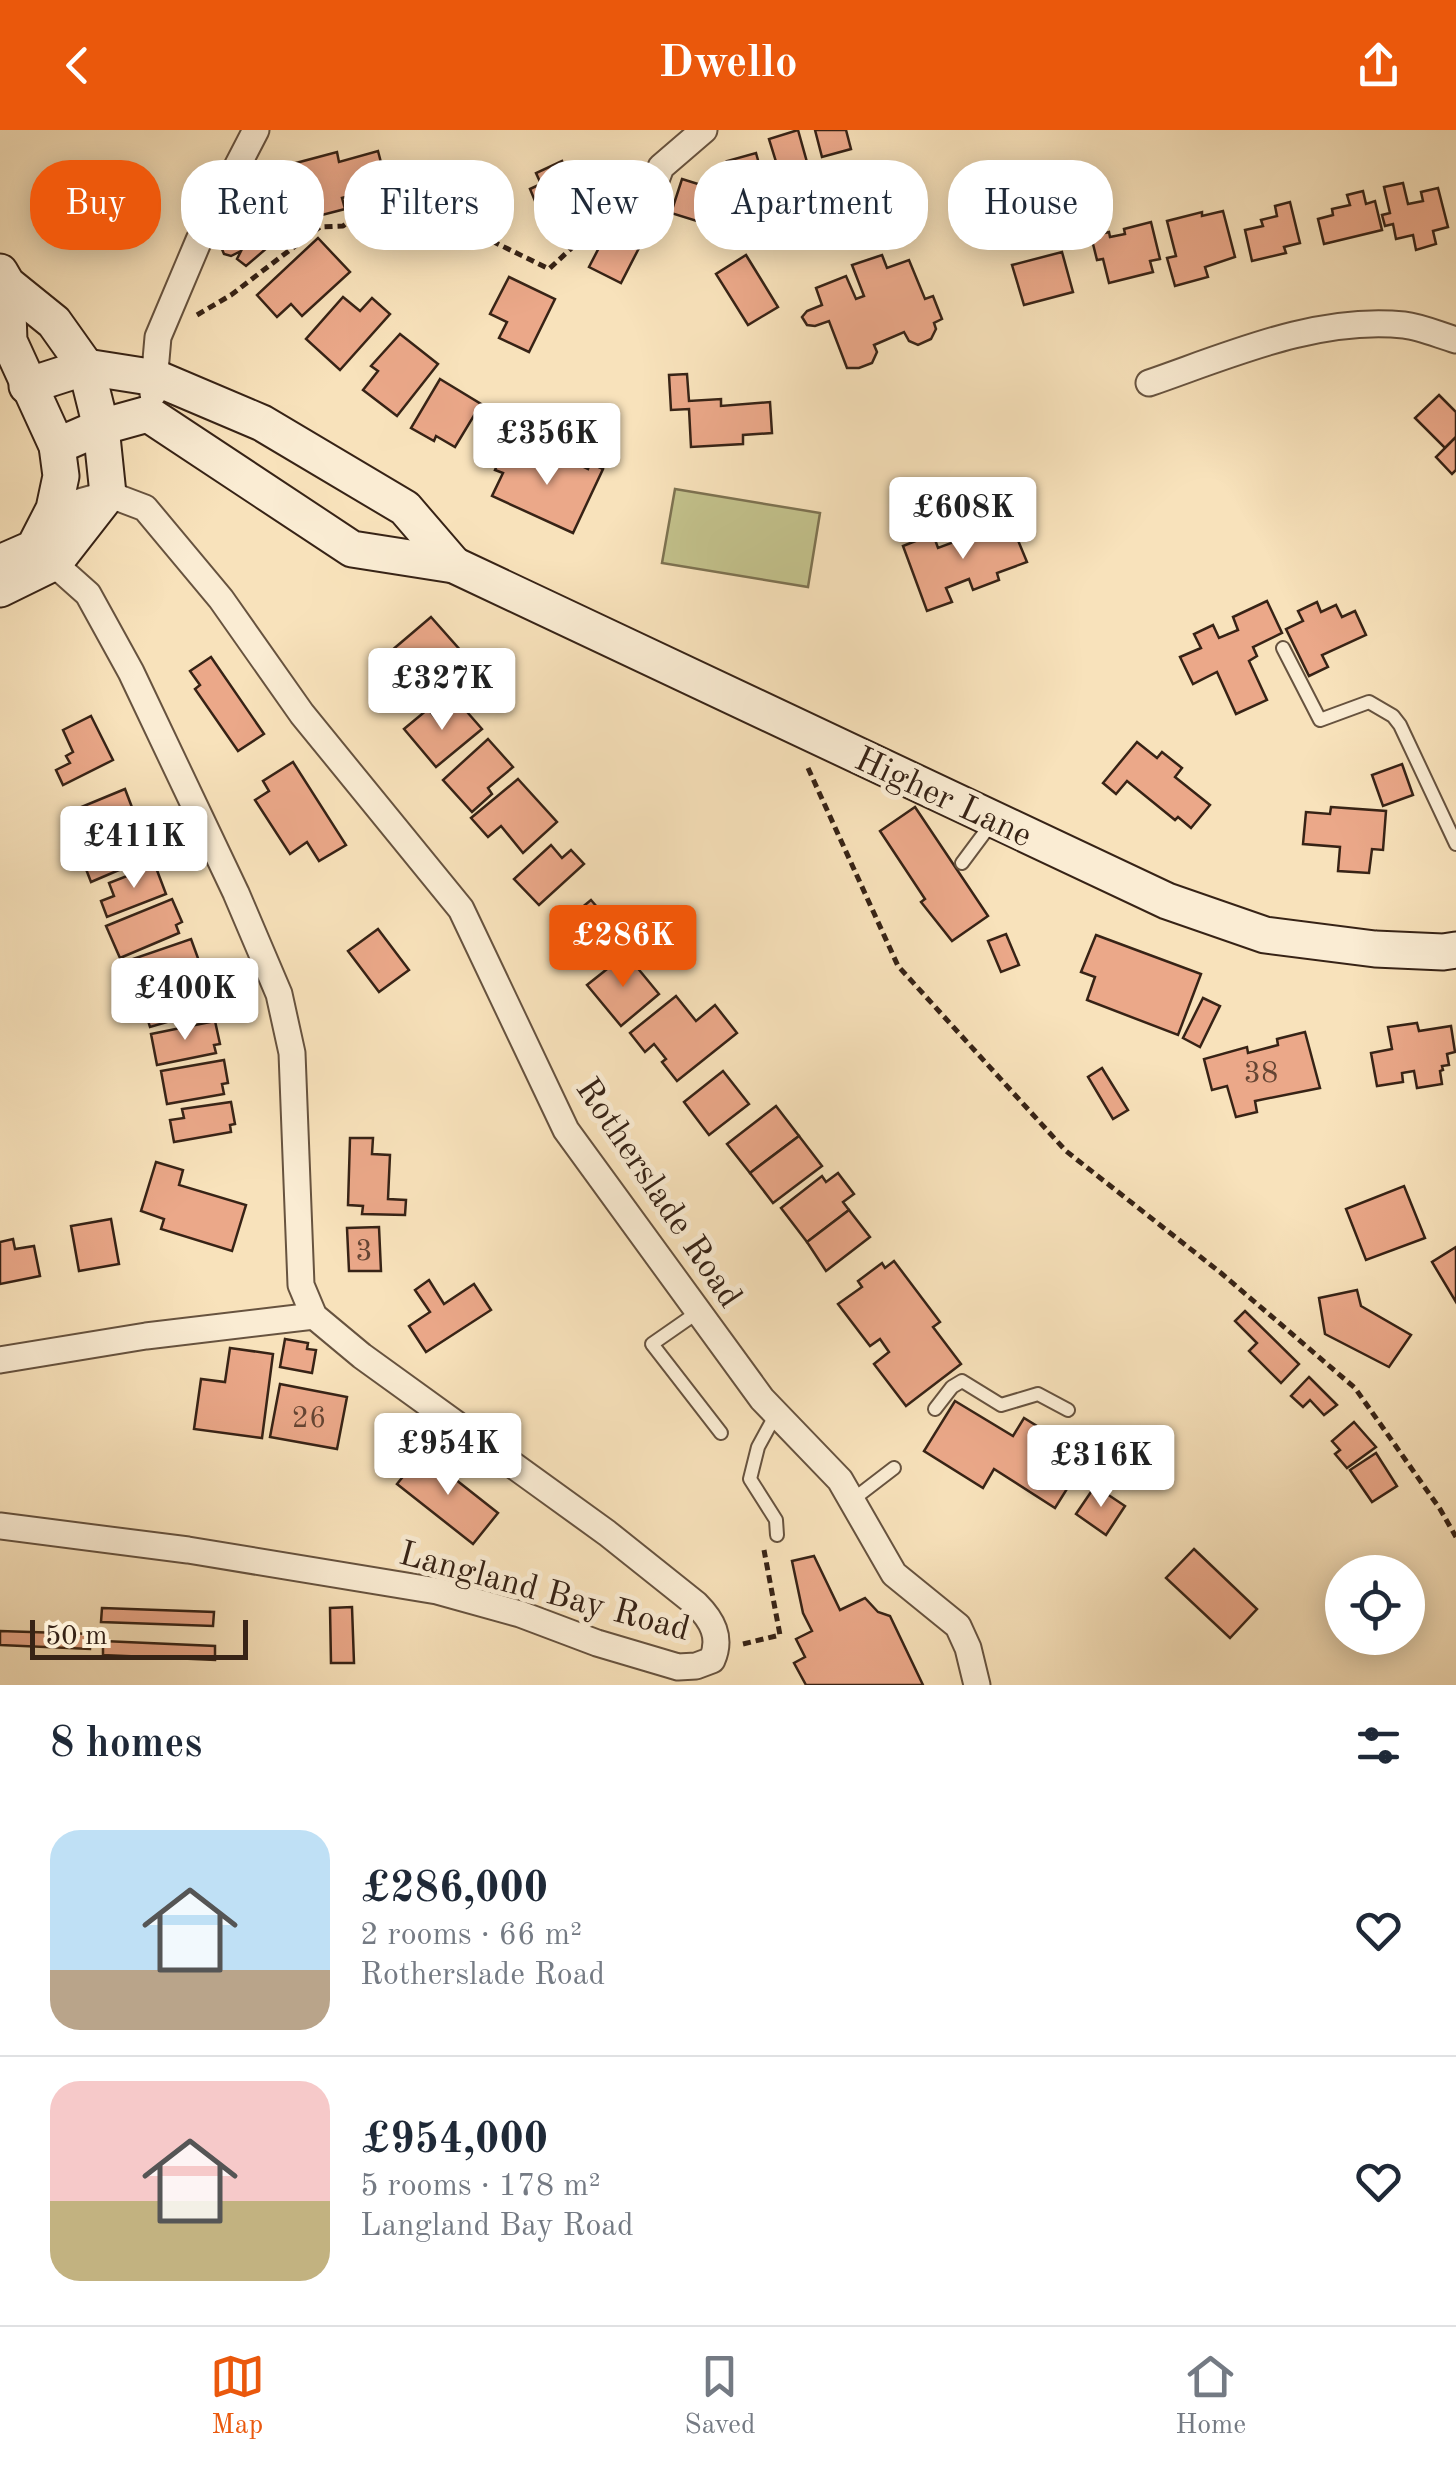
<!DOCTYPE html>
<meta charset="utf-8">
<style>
:root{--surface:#fff;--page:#f2f2f3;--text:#1f2937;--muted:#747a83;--line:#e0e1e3;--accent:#ea580c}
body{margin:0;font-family:"Old Standard TT",serif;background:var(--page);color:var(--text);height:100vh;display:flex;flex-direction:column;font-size:38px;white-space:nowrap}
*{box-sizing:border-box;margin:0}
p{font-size:32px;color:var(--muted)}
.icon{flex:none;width:55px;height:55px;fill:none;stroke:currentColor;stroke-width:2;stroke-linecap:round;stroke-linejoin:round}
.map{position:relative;height:1555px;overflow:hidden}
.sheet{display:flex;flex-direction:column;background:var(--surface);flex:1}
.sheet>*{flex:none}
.guide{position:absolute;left:30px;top:30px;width:1398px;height:90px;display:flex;gap:20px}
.tools{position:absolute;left:1325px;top:1425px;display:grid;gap:20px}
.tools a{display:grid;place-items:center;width:100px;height:100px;border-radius:50%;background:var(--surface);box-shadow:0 5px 25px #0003;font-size:50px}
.scale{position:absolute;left:30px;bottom:25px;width:218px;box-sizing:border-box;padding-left:10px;border:5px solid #372316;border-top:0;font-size:28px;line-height:35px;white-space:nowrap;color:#372316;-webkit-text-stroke:8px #faecd3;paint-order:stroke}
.price{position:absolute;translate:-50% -85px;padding:0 22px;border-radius:10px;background:#fff;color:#222;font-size:32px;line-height:65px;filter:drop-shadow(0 2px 5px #0008)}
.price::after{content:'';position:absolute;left:50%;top:60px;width:30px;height:22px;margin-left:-15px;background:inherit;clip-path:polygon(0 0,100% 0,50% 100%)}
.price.on{background:var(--accent);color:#fff}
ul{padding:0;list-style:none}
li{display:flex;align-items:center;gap:30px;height:250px;padding:0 50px}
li+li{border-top:2px solid var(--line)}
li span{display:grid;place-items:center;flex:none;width:280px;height:200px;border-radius:30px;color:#555}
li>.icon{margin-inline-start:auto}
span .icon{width:120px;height:120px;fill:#fffc;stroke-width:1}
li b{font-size:42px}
h2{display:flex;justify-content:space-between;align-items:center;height:120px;padding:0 50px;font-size:42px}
.chip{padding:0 35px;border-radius:40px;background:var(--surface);box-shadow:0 5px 25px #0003;font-size:35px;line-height:90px}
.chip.on{background:var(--accent);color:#fff}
header{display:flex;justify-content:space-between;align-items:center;height:130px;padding:0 50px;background:var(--accent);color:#fff;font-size:45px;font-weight:700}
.menu{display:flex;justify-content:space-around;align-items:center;height:140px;border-top:2px solid var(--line);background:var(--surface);font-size:28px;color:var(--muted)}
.menu a{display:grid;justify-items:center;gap:5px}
.menu .on{color:var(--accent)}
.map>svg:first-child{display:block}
</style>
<header><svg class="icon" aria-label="back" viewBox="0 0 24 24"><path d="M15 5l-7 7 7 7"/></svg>Dwello<svg class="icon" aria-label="share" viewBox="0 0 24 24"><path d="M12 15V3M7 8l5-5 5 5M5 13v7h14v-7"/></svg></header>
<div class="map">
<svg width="1456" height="1555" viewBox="0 0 1456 1555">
<rect width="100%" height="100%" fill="#f8e2bb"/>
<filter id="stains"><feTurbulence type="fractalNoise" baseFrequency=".002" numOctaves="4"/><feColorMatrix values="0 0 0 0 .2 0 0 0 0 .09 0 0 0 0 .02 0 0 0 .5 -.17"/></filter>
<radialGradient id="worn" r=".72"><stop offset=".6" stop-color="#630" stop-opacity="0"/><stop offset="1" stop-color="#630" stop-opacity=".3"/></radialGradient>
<polygon fill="#c3c28c" stroke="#7d7251" stroke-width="2.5" points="675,359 820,383 808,457 662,433"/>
<g fill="#eba889" stroke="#372316" stroke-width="2.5">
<polygon points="798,0 810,43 782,51 769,9"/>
<polygon points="815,0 846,0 851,19 822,27"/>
<polygon points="378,21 385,48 378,50 380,58 342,68 345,79 322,85 320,75 308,78 296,33 337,22 339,32"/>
<polygon points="756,23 768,66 740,74 727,31"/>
<polygon points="562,31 583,87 548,102 530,59 541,54 536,43"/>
<polygon points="251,32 261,41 278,89 272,95 282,105 246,136 237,129 241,121 231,126 224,124 219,112 232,95 234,79 243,66 238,49"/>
<polygon points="682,49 711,58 700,92 671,83"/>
<polygon points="1403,53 1408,74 1423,71 1421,62 1438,58 1448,97 1433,101 1436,114 1416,120 1413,105 1396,109 1393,94 1385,96 1382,85 1390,83 1384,57"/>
<polygon points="1363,61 1366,74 1375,71 1382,100 1324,114 1318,89 1333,85 1332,79 1350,75 1347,65"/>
<polygon points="1290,72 1300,113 1284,117 1286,123 1252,131 1245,100 1263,96 1261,90 1277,86 1275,76"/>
<polygon points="1223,81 1235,127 1205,137 1208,147 1175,156 1167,128 1176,126 1167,91 1202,82 1202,86"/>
<polygon points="1151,92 1160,129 1150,131 1153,142 1109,153 1103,129 1097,130 1091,106 1109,102 1110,107 1125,104 1124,99"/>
<polygon points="605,106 618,112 620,108 639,118 621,153 589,137"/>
<polygon points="318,108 350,142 302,186 291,174 277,187 257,165"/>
<polygon points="1062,122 1073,162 1024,175 1012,135"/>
<polygon points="746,125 778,177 748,195 716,144"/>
<polygon points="882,125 887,138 909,130 925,169 933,166 942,189 934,193 936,199 931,209 918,215 909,211 904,202 874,215 877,222 872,233 859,238 847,238 829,191 815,196 807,195 802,187 807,181 822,175 816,158 846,146 856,169 864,166 852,135"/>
<polygon points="509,147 555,169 529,222 499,208 507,192 490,184"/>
<polygon points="343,167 360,181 372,168 390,184 340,240 306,209"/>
<polygon points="400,204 438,234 397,286 363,260 378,241 371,236"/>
<polygon points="687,244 689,271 721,269 721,276 770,272 772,303 743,305 743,314 691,317 689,279 671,280 669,245"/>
<polygon points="440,249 481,274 455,317 436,306 434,311 411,298"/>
<polygon points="1439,265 1456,282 1456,307 1445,318 1415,288"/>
<polygon points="1456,307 1456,340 1452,344 1436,327"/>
<polygon points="514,319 554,337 559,325 588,339 590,333 603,339 573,403 492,366 503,343 495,340 501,326 509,329"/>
<polygon points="1010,391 1027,432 997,443 999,450 973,460 969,449 946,458 952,472 927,481 903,416 933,404 938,418"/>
<polygon points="1267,471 1282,503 1253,517 1257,526 1249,531 1267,570 1236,584 1217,542 1193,554 1180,527 1201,518 1194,504 1213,495 1219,508 1238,500 1233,487"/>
<polygon points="1317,472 1321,482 1336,475 1342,487 1355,481 1366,505 1322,525 1328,537 1309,546 1286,499 1303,491 1298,481"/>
<polygon points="431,487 461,521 408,568 377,533"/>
<polygon points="211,527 264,604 238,621 195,559 200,555 190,541"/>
<polygon points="461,575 482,599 436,637 404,599 428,579 436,589 443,582 447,587"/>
<polygon points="91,586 113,630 63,655 56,640 70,633 66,626 73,622 63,600"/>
<polygon points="488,609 513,637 488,658 492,664 472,682 443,650"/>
<polygon points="1137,612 1157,628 1162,622 1182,638 1175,647 1210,675 1191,698 1178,687 1175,690 1127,651 1116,664 1103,653"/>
<polygon points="293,632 346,715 319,731 307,712 290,724 255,670 269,661 263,651"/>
<polygon points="1402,634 1413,665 1383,676 1372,645"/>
<polygon points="518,649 557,692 523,723 501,696 488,707 471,688"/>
<polygon points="125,659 133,680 127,683 130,691 75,713 69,697 84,691 79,678"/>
<polygon points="915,677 988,786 952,811 921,772 925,769 880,701"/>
<polygon points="1331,677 1386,681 1383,720 1372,719 1369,743 1338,741 1340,717 1303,714 1306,682 1330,684"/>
<polygon points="140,696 149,718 144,720 147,728 91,752 84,734 98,728 93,716"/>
<polygon points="551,715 562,728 571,720 584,734 539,775 514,749"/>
<polygon points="155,735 166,764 107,787 101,771 114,766 109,753"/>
<polygon points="172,769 182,792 176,795 179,803 120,828 106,796"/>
<polygon points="591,770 617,800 577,833 552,802"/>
<polygon points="378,799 409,840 379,862 348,821"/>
<polygon points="1006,804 1019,835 1001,842 988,811"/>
<polygon points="1096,805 1201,844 1178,905 1087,870 1095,847 1081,842"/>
<polygon points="191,809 199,831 190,834 192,842 137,861 127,831"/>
<polygon points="626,824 659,864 621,896 587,855"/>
<polygon points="206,848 212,872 203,874 205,881 150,897 145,881 136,883 132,880 130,873 133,868"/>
<polygon points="676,866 696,891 715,875 737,903 677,951 662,932 666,929 654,914 645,922 630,903"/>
<polygon points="1203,868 1220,876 1200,917 1183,908"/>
<polygon points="215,891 220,914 214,915 216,923 157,935 151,904"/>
<polygon points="1417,893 1419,901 1451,896 1455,922 1447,924 1449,935 1442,936 1443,940 1440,941 1442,954 1417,958 1414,941 1402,943 1403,952 1377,956 1371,923 1392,919 1388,897"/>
<polygon points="1305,902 1320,958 1255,971 1257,982 1236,987 1227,956 1212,960 1204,929 1247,917 1248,923 1278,915 1277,909"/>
<polygon points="224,930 228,953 222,954 224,964 167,974 161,941"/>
<polygon points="1102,938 1128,980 1113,989 1088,947"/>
<polygon points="723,941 749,974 709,1005 684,972"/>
<polygon points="231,972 235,994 230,995 231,1002 174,1012 170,990 184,988 182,979"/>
<polygon points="776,976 799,1006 750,1043 727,1014"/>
<polygon points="799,1006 822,1036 773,1073 750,1043"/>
<polygon points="350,1008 373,1008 372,1024 390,1025 388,1069 406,1070 405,1085 362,1084 363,1076 348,1075"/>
<polygon points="156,1032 183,1040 179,1055 246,1075 232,1121 161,1099 164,1089 141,1081"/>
<polygon points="838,1043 854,1064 843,1072 849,1080 807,1112 781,1078 822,1046 826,1052"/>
<polygon points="1404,1056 1425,1108 1366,1130 1346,1079"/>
<polygon points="849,1080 870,1107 826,1141 807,1112"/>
<polygon points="111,1089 119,1134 79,1141 71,1096"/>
<polygon points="379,1097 381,1141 349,1141 347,1098"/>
<polygon points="13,1109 15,1119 34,1116 40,1146 0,1154 0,1112"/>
<polygon points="1456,1117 1456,1172 1432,1132"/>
<polygon points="894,1131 940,1192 933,1197 961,1234 906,1276 874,1234 889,1222 880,1209 870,1216 838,1174 862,1157 858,1151 882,1133 885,1138"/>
<polygon points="429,1150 444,1174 474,1154 491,1180 426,1222 409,1196 430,1182 415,1160"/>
<polygon points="1357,1160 1361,1176 1411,1205 1389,1237 1325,1204 1319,1168"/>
<polygon points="1245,1181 1299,1234 1281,1253 1249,1221 1257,1213 1235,1191"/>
<polygon points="285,1209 308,1213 307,1219 316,1220 312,1243 280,1237"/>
<polygon points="230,1218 273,1224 262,1308 194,1299 201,1249 225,1252"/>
<polygon points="1309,1247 1337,1275 1324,1285 1310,1270 1303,1277 1291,1266"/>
<polygon points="280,1254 347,1267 337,1319 270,1307"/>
<polygon points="955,1271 1013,1306 1024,1288 1087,1327 1055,1378 994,1339 983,1358 924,1321"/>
<polygon points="1354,1292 1376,1317 1347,1338 1335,1324 1340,1320 1332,1311"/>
<polygon points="422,1323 498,1383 473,1414 397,1354"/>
<polygon points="1376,1323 1397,1356 1372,1372 1350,1340"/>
<polygon points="1095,1356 1125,1376 1106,1405 1076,1384"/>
<polygon points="1194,1419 1257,1479 1230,1508 1166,1448"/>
<polygon points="814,1426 840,1480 865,1468 878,1482 890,1486 923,1555 806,1555 794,1533 805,1527 796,1509 812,1501 803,1483 792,1431"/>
<polygon points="352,1477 354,1533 331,1533 330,1478"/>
<polygon points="102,1478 214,1482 213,1496 101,1492"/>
<polygon points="0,1501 91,1504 90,1519 0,1515"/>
<polygon points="103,1511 215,1516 215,1530 103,1525"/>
</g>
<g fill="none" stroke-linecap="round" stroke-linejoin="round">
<g stroke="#67533f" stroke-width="16">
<g id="lane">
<polyline points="1283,518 1320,590 1369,572 1393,586 1400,595 1456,714"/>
<polyline points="962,733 994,690"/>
<polyline points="698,1182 652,1214 721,1303"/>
<polyline points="935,1279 952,1257 962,1251 1001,1275 1038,1264 1068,1280"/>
<polyline points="776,1284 758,1317 750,1349 776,1390 777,1405"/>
<polyline points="851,1371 894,1338"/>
</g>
</g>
<g stroke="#67533f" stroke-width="29">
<g id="street">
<polyline points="644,82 661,37 704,0"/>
<path d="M1149,253C1230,225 1317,186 1404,195C1421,197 1439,205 1456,210"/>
<polyline points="153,264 158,207 199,110 256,0"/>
<polyline points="54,379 108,364 145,378 221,469 302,584 461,779 566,1000 762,1269 840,1350 894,1444 958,1496 968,1518 977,1555"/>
<polyline points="0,1230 146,1206 314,1186"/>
<path d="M0,1396L188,1420L437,1461L520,1484L597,1513L678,1537L696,1536L712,1530C722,1507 712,1490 696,1474L607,1403L362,1226L314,1186L301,1155L292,923L279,864L236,763L131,542L88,464L42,423"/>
</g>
</g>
<g stroke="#372316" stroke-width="39">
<g id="secondary">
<polyline points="0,142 7,154 54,192 86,237 101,297 108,364 55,432 0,459"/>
<polyline points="27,256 86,237 156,248 262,293 405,378 454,435"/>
<polyline points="57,316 101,297 148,284 352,419 454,435 1167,771 1265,805 1375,819 1443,822 1456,820"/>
<polyline points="0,433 34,418 54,379 61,346 57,316 9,211 7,154"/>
</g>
</g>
<g stroke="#372316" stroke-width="5" stroke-dasharray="8 5" stroke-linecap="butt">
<polyline points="197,185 231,165 320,97 343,96 378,71 494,112 549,139 616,77"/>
<polyline points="808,638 898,836 1066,1021 1221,1143 1355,1258 1440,1379 1456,1407"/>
<polyline points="743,1514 780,1505 764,1420"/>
</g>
<use href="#lane" stroke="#faecd3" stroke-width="12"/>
<use href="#street" stroke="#faecd3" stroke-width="25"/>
<use href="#secondary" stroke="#faecd3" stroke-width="35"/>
</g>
<g text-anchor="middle" stroke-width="10" stroke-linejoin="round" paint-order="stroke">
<g font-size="30" fill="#644433">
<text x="1261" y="952">38</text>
<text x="364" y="1130">3</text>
<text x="309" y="1297">26</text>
</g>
<g font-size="35" fill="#372316" stroke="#faecd3">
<text transform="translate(944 666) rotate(25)" y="12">Higher Lane</text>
<text transform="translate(660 1062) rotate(56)" y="12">Rotherslade Road</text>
<text transform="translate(545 1460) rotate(15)" y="12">Langland Bay Road</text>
</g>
</g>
<rect width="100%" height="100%" filter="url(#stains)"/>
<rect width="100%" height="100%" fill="url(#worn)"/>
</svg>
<div class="tools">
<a><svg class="icon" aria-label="locate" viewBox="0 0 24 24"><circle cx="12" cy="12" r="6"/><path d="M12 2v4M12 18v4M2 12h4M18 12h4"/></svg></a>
</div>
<div class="scale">50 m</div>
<b class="price" style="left:547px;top:358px">£356K</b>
<b class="price" style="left:963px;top:432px">£608K</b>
<b class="price" style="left:442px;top:603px">£327K</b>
<b class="price" style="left:134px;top:761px">£411K</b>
<b class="price on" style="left:623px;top:860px">£286K</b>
<b class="price" style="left:185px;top:913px">£400K</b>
<b class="price" style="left:448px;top:1368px">£954K</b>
<b class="price" style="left:1101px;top:1380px">£316K</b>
<div class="guide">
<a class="chip on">Buy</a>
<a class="chip">Rent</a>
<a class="chip">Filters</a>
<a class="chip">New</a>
<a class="chip">Apartment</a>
<a class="chip">House</a>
</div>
</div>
<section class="sheet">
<h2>8 homes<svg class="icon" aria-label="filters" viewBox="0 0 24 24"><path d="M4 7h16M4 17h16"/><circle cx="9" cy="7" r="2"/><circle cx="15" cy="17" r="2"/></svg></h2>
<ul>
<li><span style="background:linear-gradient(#bfe0f5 70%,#b9a48a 0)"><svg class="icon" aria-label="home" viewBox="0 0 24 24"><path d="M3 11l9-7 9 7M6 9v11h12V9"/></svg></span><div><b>£286,000</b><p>2 rooms · 66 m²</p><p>Rotherslade Road</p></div><svg class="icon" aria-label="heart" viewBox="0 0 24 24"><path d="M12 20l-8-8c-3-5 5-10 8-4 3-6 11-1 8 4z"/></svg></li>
<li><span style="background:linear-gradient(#f6c9c9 60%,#c2b280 0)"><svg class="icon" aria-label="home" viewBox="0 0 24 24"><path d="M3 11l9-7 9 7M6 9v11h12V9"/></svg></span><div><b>£954,000</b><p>5 rooms · 178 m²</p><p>Langland Bay Road</p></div><svg class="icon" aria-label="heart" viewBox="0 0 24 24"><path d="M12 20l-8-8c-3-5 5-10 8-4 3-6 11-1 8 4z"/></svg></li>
</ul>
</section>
<nav class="menu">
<a class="on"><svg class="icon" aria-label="map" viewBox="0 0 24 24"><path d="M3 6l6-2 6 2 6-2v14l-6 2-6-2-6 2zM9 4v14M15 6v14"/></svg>Map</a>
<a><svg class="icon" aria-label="saved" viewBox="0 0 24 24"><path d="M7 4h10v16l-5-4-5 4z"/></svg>Saved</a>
<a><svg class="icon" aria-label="home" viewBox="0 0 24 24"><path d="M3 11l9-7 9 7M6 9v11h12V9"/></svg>Home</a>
</nav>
